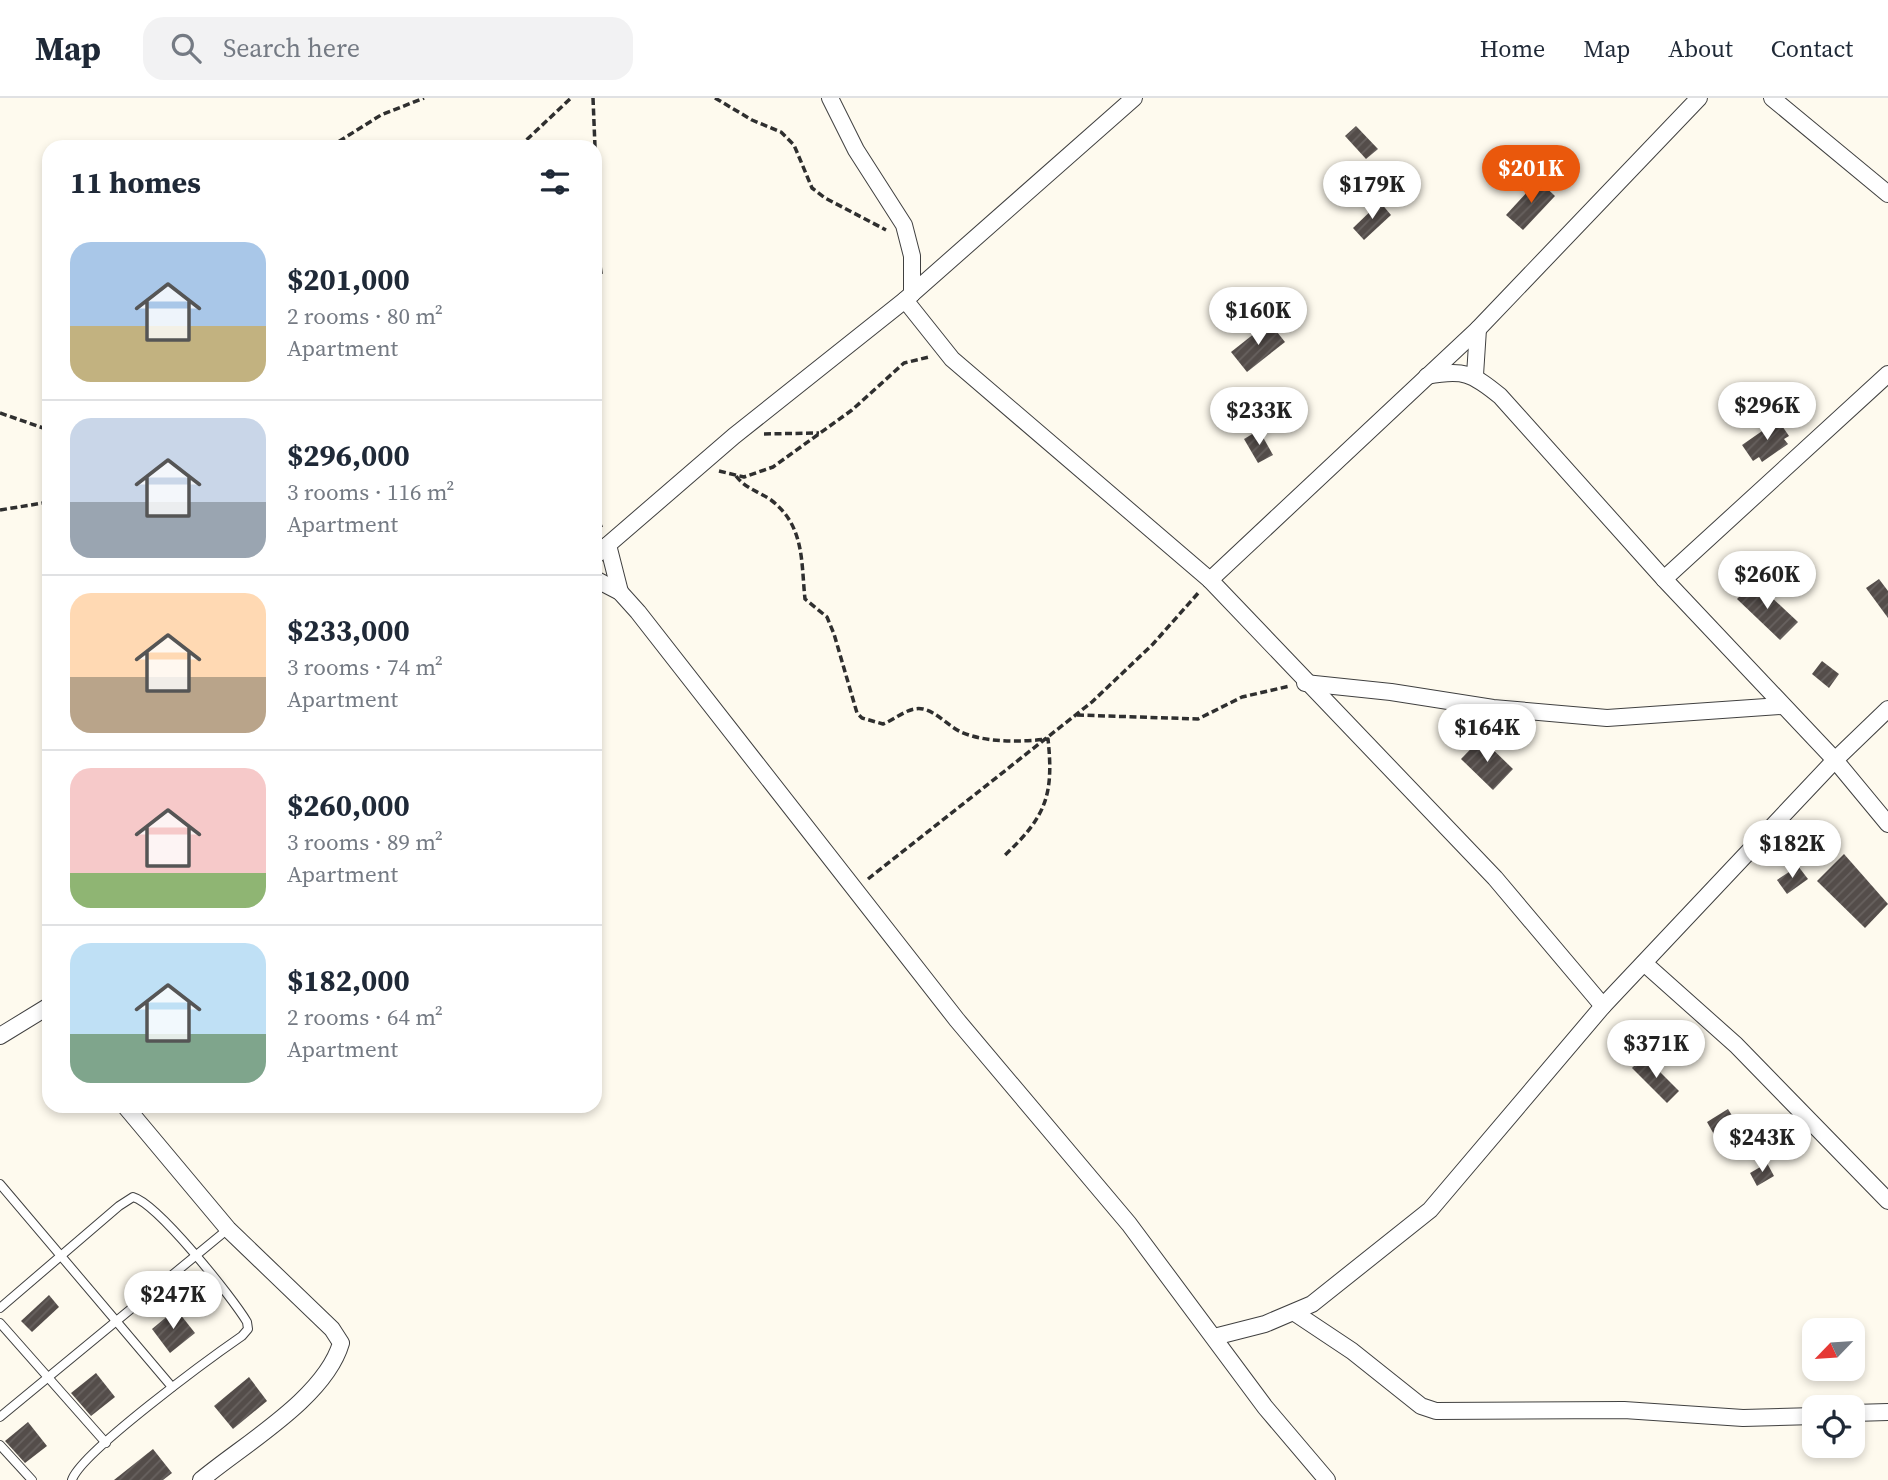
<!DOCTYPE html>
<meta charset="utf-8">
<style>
:root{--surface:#fff;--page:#f2f2f3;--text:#1f2937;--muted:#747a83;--line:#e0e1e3;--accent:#ea580c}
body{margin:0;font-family:"Source Serif 4",serif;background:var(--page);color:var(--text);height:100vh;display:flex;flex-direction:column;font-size:26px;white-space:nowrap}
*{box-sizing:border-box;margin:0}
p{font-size:23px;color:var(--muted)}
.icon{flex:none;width:38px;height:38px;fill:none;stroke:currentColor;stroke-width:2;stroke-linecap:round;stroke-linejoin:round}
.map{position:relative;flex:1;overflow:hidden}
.drawer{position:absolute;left:42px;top:42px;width:560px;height:973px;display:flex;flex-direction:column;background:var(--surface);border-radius:21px;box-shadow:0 4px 10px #0003}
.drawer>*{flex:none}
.needle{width:46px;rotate:245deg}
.fabs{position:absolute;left:1802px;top:1220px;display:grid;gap:14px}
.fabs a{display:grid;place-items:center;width:63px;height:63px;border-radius:14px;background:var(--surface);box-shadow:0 4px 10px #0003;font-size:35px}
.price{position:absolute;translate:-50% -60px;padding:0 16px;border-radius:24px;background:#fff;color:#222;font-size:23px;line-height:46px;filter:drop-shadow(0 2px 4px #0008)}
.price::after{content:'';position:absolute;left:50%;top:42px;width:21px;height:16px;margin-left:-10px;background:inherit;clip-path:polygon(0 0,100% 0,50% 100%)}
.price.selected{background:var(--accent);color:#fff}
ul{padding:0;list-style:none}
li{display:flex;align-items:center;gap:21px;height:175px;padding:0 28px}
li+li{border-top:2px solid var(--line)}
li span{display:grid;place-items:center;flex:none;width:196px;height:140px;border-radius:21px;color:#555}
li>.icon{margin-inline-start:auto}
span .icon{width:84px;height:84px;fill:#fffc;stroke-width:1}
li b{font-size:30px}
h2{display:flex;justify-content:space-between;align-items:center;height:84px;padding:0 28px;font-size:30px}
header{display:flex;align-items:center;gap:42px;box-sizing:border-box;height:98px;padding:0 35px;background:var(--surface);border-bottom:2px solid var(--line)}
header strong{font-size:33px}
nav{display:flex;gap:38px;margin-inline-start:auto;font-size:24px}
.search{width:490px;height:63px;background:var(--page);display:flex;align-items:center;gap:18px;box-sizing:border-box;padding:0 24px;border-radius:21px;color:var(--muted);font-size:26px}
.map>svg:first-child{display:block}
</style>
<header>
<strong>Map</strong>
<div class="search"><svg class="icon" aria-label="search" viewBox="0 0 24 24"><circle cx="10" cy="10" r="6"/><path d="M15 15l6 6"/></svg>Search here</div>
<nav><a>Home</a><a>Map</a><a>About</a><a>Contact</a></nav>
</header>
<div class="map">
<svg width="1888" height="1382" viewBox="0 0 1888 1382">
<defs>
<pattern id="building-hatch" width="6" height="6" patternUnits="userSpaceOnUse" patternTransform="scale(1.75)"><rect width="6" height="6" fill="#544d4a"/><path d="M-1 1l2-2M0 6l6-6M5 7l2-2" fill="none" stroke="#686260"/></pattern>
</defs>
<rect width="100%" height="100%" fill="#fefaee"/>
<g fill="url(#building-hatch)">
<polygon points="1356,28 1378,51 1366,61 1345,38"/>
<polygon points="1538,82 1555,98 1523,132 1506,117"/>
<polygon points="1380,104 1391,117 1364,142 1353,130"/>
<polygon points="1269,224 1285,244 1247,274 1231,254"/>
<polygon points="1778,322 1789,338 1784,341 1788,346 1762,364 1759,359 1753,363 1742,347"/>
<polygon points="1259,332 1273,357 1258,365 1244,341"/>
<polygon points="1879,481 1888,493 1888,520 1866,490"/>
<polygon points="1754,483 1798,524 1780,542 1737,501"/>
<polygon points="1822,563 1839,576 1829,590 1812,576"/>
<polygon points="1481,640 1513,671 1493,692 1461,661"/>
<polygon points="1844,756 1888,806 1865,830 1817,783"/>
<polygon points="1798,768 1808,781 1787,796 1777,782"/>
<polygon points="1644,958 1679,993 1667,1005 1632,970"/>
<polygon points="1728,1011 1742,1034 1720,1047 1707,1024"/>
<polygon points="1767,1065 1774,1078 1757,1088 1750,1075"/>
<polygon points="49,1197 59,1209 32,1234 21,1223"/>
<polygon points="176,1211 195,1235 170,1255 152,1231"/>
<polygon points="96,1275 115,1299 91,1318 71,1295"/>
<polygon points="249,1279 267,1303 233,1331 214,1308"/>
<polygon points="28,1324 47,1348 25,1365 5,1343"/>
<polygon points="153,1351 172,1375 163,1382 114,1382"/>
</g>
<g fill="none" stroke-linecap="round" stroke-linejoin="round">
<g stroke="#404040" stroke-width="10">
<g id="lane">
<polyline points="0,1086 172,1289"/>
<path d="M0,1210L119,1108L133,1099C158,1106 232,1199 247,1224L248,1231L242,1238C213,1258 80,1355 72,1382"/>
<polyline points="0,1225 106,1345"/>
<polyline points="0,1319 228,1131"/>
<polyline points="0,1347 32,1382"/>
</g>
</g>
<g stroke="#404040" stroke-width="18">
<g id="street">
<polyline points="830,0 856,52 904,127 912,158 912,196"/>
<polyline points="1772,0 1888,96"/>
<polyline points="905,202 952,261 1210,482 1495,780 1603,908"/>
<polyline points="1475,277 1478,231"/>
<path d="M1427,278C1463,271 1472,275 1500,298L1664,481L1835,662L1888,726"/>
<polyline points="608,447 620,494"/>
<polyline points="595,458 734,338 905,202 1134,0"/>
<polyline points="595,481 620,494 638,514 957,922 1129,1126 1265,1309 1327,1382"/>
<polyline points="1664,481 1888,276"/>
<polyline points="1210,482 1478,231 1699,0"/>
<polyline points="1305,585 1391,594 1493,610 1607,620 1781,608"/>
<polyline points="1644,865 1736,947 1888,1103"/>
<polyline points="0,938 49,908"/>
<path d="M125,1008L228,1131L332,1231L341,1245C325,1300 244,1346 201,1382"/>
<polyline points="1295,1215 1352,1253 1421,1308 1436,1313 1624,1312 1743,1320 1815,1318"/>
<polyline points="1214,1239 1265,1226 1312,1206 1430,1112 1603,908 1835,662 1888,611"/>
<polyline points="1853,1315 1888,1314"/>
</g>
</g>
<g stroke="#2f2f2f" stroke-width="3.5" stroke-dasharray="7 3.5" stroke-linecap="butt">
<polyline points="593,0 595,49"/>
<polyline points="715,0 752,22 781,34 794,47 812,90 825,100 886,132"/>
<polyline points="330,49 381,17 424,0"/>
<polyline points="519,49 571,0"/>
<polyline points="595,49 595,107"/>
<polyline points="595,127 601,175 595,211"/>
<polyline points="0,315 49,332"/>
<polyline points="764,336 819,335"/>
<polyline points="719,373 744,379 773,369 852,312 904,265 929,259"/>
<path d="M736,378C746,391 758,393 771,402C805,428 801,464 805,501L827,519L834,536L857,615L862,620L883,626C896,621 909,608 923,611C937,614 948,628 961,634C986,645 1021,644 1048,641C1054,697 1046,719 1004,758"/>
<polyline points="0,412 49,404"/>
<polyline points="595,413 602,431"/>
<polyline points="1077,617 1198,621 1242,599 1290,588"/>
<polyline points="868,781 1092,604 1153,546 1200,493"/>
</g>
<use href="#lane" stroke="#fff" stroke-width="8"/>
<use href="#street" stroke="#fff" stroke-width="16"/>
</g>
</svg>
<div class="fabs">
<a><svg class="needle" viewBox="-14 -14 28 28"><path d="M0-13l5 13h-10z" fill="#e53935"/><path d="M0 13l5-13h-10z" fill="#747a83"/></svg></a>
<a><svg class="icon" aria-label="locate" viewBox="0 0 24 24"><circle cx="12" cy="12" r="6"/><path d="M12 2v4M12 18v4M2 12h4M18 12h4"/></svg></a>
</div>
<b class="price selected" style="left:1531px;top:107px">$201K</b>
<b class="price" style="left:1372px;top:123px">$179K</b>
<b class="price" style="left:1258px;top:249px">$160K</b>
<b class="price" style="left:1767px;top:344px">$296K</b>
<b class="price" style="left:1259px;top:349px">$233K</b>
<b class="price" style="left:1767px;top:513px">$260K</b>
<b class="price" style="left:1487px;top:666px">$164K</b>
<b class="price" style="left:1792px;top:782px">$182K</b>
<b class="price" style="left:1656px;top:982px">$371K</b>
<b class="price" style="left:1762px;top:1076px">$243K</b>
<b class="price" style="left:173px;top:1233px">$247K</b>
<section class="drawer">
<h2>11 homes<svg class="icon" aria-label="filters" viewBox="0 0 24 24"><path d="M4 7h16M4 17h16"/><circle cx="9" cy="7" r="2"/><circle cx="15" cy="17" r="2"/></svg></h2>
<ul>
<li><span style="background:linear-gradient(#a9c7e8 60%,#c2b280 0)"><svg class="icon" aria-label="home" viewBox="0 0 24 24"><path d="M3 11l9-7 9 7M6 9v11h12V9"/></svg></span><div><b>$201,000</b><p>2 rooms · 80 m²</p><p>Apartment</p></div></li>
<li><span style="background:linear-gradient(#c9d6e8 60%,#9aa5b1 0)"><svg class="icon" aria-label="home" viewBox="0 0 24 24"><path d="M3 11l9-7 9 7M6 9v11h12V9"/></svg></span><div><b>$296,000</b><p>3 rooms · 116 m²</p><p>Apartment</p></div></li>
<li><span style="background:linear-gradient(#ffd9b3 60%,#b9a48a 0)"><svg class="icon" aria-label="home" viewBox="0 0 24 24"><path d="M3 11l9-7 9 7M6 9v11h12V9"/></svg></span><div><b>$233,000</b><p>3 rooms · 74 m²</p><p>Apartment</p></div></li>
<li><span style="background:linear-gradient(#f6c9c9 75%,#8fb573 0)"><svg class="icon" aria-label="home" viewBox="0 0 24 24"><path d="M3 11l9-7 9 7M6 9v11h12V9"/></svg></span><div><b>$260,000</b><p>3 rooms · 89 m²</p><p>Apartment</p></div></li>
<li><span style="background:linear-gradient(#bfe0f5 65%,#7fa58c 0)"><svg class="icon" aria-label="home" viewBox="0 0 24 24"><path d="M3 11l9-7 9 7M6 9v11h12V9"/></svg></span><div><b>$182,000</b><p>2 rooms · 64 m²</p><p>Apartment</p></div></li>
</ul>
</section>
</div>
